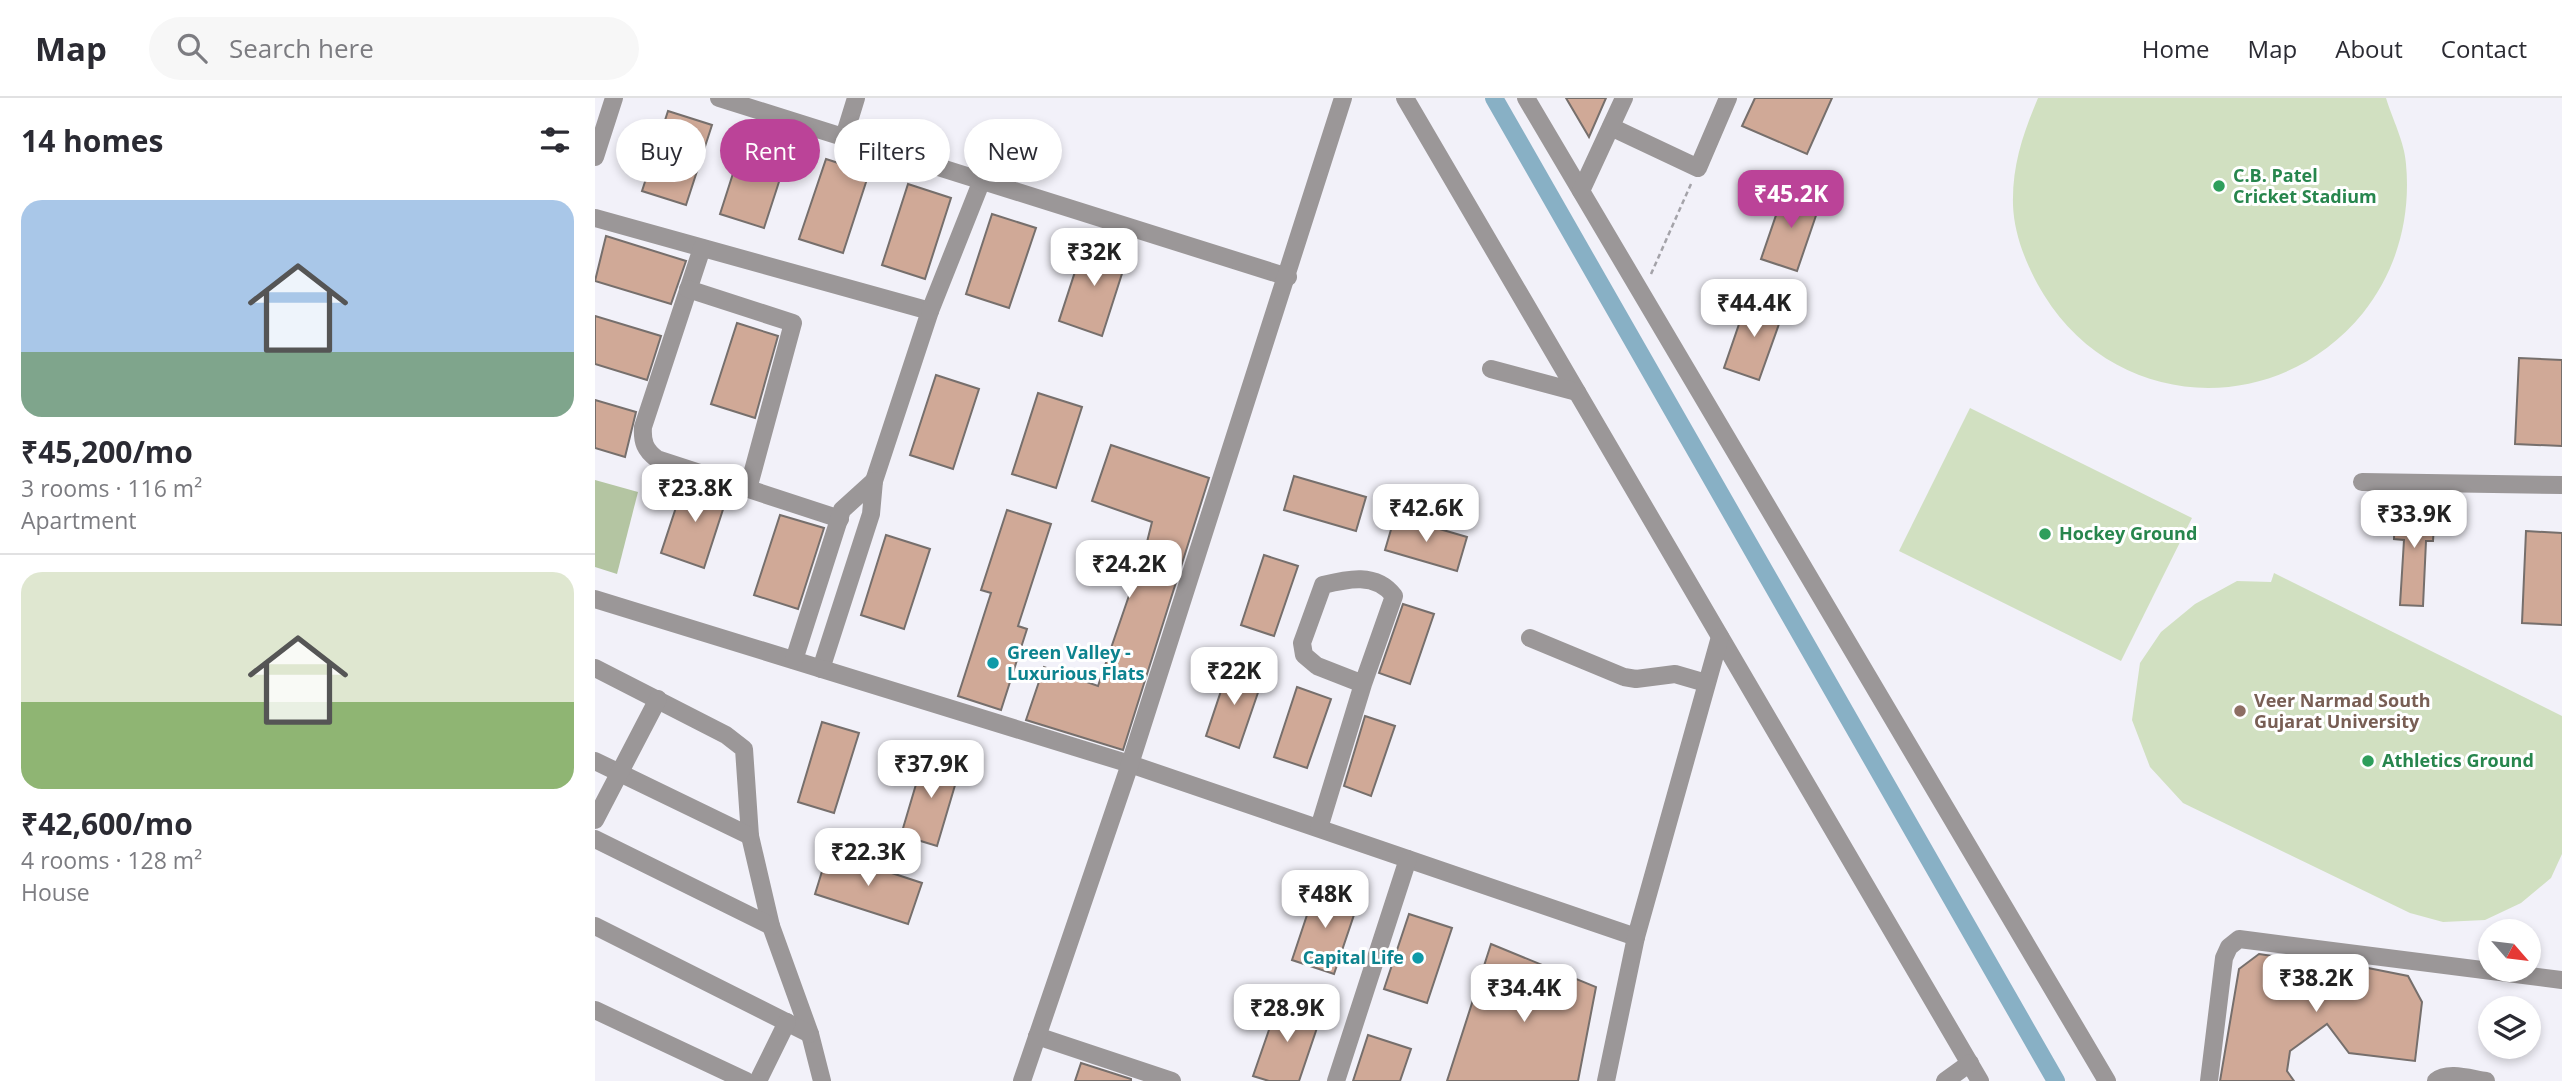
<!DOCTYPE html>
<meta charset="utf-8">
<style>
:root{--surface:#fff;--page:#f7f7f7;--text:#2b2b33;--muted:#7c7c81;--line:#e1e1e2;--accent:#bb4398}
body{margin:0;font-family:"Open Sans",sans-serif;background:var(--page);color:var(--text);height:100vh;display:flex;flex-direction:column;font-size:26px;white-space:nowrap}
*{box-sizing:border-box;margin:0}
p{font-size:23px;color:var(--muted)}
.icon{flex:none;width:38px;height:38px;fill:none;stroke:currentColor;stroke-width:2;stroke-linecap:round;stroke-linejoin:round}
.map{position:relative;flex:1;overflow:hidden}
.drawer{display:flex;flex-direction:column;background:var(--surface);width:595px}
.drawer>*{flex:none}
.guide{position:absolute;left:21px;top:21px;width:665px;height:63px;display:flex;gap:14px}
.needle{width:46px;rotate:118deg}
.fabs{position:absolute;left:1883px;top:821px;display:grid;gap:14px}
.fabs a{display:grid;place-items:center;width:63px;height:63px;border-radius:50%;background:var(--surface);box-shadow:0 4px 10px #0003;font-size:35px}
.price{position:absolute;translate:-50% -60px;padding:0 16px;border-radius:14px;background:#fff;color:#222;font-size:23px;line-height:46px;filter:drop-shadow(0 2px 4px #0008)}
.price::after{content:'';position:absolute;left:50%;top:42px;width:21px;height:16px;margin-left:-10px;background:inherit;clip-path:polygon(0 0,100% 0,50% 100%)}
.price.current{background:var(--accent);color:#fff}
ul{padding:0;list-style:none}
li{display:grid;align-content:center;gap:14px;height:371px;padding:0 21px}
li+li{border-top:2px solid var(--line)}
li span{display:grid;place-items:center;height:217px;border-radius:21px;color:#555}
li>.icon{margin-inline-start:auto}
span .icon{width:126px;height:126px;fill:#fffc;stroke-width:1}
li b{font-size:30px}
h2{display:flex;justify-content:space-between;align-items:center;height:84px;padding:0 21px;font-size:30px}
.chip{padding:0 24px;border-radius:32px;background:var(--surface);box-shadow:0 4px 10px #0003;font-size:24px;line-height:63px}
.chip.current{background:var(--accent);color:#fff}
header{display:flex;align-items:center;gap:42px;box-sizing:border-box;height:98px;padding:0 35px;background:var(--surface);border-bottom:2px solid var(--line)}
header strong{font-size:33px}
nav{display:flex;gap:38px;margin-inline-start:auto;font-size:24px}
.search{width:490px;height:63px;background:var(--page);display:flex;align-items:center;gap:18px;box-sizing:border-box;padding:0 24px;border-radius:38px;color:var(--muted);font-size:26px}
main{display:flex;flex:1;min-height:0}
.map>svg:first-child{display:block}
</style>
<header>
<strong>Map</strong>
<div class="search"><svg class="icon" aria-label="search" viewBox="0 0 24 24"><circle cx="10" cy="10" r="6"/><path d="M15 15l6 6"/></svg>Search here</div>
<nav><a>Home</a><a>Map</a><a>About</a><a>Contact</a></nav>
</header>
<main>
<section class="drawer">
<h2>14 homes<svg class="icon" aria-label="filters" viewBox="0 0 24 24"><path d="M4 7h16M4 17h16"/><circle cx="9" cy="7" r="2"/><circle cx="15" cy="17" r="2"/></svg></h2>
<ul>
<li><span style="background:linear-gradient(#a9c7e8 70%,#7fa58c 0)"><svg class="icon" aria-label="home" viewBox="0 0 24 24"><path d="M3 11l9-7 9 7M6 9v11h12V9"/></svg></span><div><b>₹45,200/mo</b><p>3 rooms · 116 m²</p><p>Apartment</p></div></li>
<li><span style="background:linear-gradient(#dfe7d0 60%,#8fb573 0)"><svg class="icon" aria-label="home" viewBox="0 0 24 24"><path d="M3 11l9-7 9 7M6 9v11h12V9"/></svg></span><div><b>₹42,600/mo</b><p>4 rooms · 128 m²</p><p>House</p></div></li>
</ul>
</section>
<div class="map">
<svg width="1967" height="983" viewBox="0 0 1967 983">
<rect width="100%" height="100%" fill="#f2f1f9"/>
<g fill="#d1e0c1">
<path d="M1443,0H1791C1797,20 1810,45 1811,66C1816,120 1802,172 1768,215C1682,321 1521,314 1449,197C1433,171 1419,138 1418,107C1417,67 1428,36 1443,0Z"/>
<polygon points="1375,310 1597,420 1526,563 1304,453"/>
<polygon points="1679,475 1967,618 1967,756 1956,780 1926,805 1890,822 1848,824 1815,815 1588,705 1555,669 1537,622 1545,565 1566,534 1600,506 1642,483 1676,484"/>
</g>
<polygon fill="#b4c5a2" points="0,382 43,394 22,476 0,469"/>
<g fill="none" stroke-linecap="round" stroke-linejoin="round">
<polyline stroke="#88b0c5" stroke-width="18" points="899,0 1461,983"/>
</g>
<g fill="#d0a997" stroke="#766f6c" stroke-width="2">
<polygon points="971,0 1011,0 994,39"/>
<polygon points="1160,0 1237,0 1212,56 1147,28"/>
<polygon points="73,13 117,27 91,107 47,93"/>
<polygon points="151,35 195,50 169,130 125,116"/>
<polygon points="231,61 274,75 248,155 204,141"/>
<polygon points="313,86 356,100 330,181 287,167"/>
<polygon points="1190,91 1226,103 1202,173 1166,161"/>
<polygon points="397,116 441,130 414,210 371,196"/>
<polygon points="11,138 91,163 76,206 0,183"/>
<polygon points="490,143 533,157 507,238 464,223"/>
<polygon points="1153,200 1189,212 1164,282 1129,270"/>
<polygon points="0,218 66,238 52,282 0,266"/>
<polygon points="142,225 183,238 160,320 116,306"/>
<polygon points="1924,260 1967,262 1967,348 1920,346"/>
<polygon points="341,277 384,291 358,371 315,357"/>
<polygon points="443,295 487,309 461,390 417,376"/>
<polygon points="0,302 41,314 30,359 0,350"/>
<polygon points="516,347 614,380 528,652 431,622 449,569 503,588 551,448 557,424 497,403"/>
<polygon points="699,378 771,399 761,433 689,412"/>
<polygon points="90,382 133,396 109,470 66,455"/>
<polygon points="1800,408 1840,410 1838,443 1831,443 1828,508 1805,507 1809,442 1799,441"/>
<polygon points="412,412 456,426 423,528 432,531 406,612 363,598 396,495 386,492"/>
<polygon points="185,417 229,430 203,511 159,497"/>
<polygon points="800,418 872,439 862,473 790,452"/>
<polygon points="1931,433 1967,435 1967,527 1927,525"/>
<polygon points="291,437 335,451 309,531 266,517"/>
<polygon points="669,457 703,468 679,538 646,527"/>
<polygon points="808,506 839,516 815,586 784,575"/>
<polygon points="634,569 668,580 644,650 611,638"/>
<polygon points="702,589 736,601 712,670 679,659"/>
<polygon points="770,618 800,628 776,698 749,688"/>
<polygon points="227,624 264,635 239,715 203,704"/>
<polygon points="330,656 366,667 342,748 306,737"/>
<polygon points="233,754 327,785 313,826 220,796"/>
<polygon points="722,787 764,802 739,876 697,862"/>
<polygon points="814,816 857,830 832,905 789,891"/>
<polygon points="896,846 1001,889 983,983 852,983"/>
<polygon points="1664,856 1748,868 1753,866 1813,878 1827,904 1820,963 1754,955 1732,926 1695,953 1692,973 1699,983 1625,983 1644,871"/>
<polygon points="684,903 726,918 704,983 674,983 658,978"/>
<polygon points="773,937 816,951 805,983 758,983"/>
<polygon points="486,965 536,981 536,983 480,983"/>
</g>
<g fill="none" stroke-linecap="round" stroke-linejoin="round">
<polyline stroke="#a4a3a9" stroke-width="2.5" stroke-dasharray="5 3.5" stroke-linecap="butt" points="1056,176 1096,86"/>
<g stroke="#9b9798" stroke-width="18">
<polyline points="124,0 693,179"/>
<polyline points="810,0 1385,983"/>
<polyline points="931,0 1512,983"/>
<polyline points="1016,29 1103,70 1133,0"/>
<polyline points="249,39 261,0"/>
<polyline points="0,59 19,0"/>
<polyline points="986,93 1029,0"/>
<polyline points="0,120 335,213 279,383 276,416 226,571"/>
<path d="M107,150L48,329C47,344 50,352 62,361L245,421"/>
<polyline points="93,191 198,225 153,391"/>
<polyline points="335,213 387,82"/>
<polyline points="896,271 982,294"/>
<polyline points="1767,384 1967,387"/>
<polyline points="0,501 535,666 1041,839"/>
<polyline points="935,540 1029,579 1041,581 1080,576 1111,585"/>
<polyline points="199,562 247,412 279,383"/>
<polyline points="0,570 131,637 149,651 155,738 176,828 215,936 227,983"/>
<polyline points="0,663 155,738"/>
<polyline points="0,722 63,601"/>
<path d="M724,730L768,586L799,498C781,474 752,481 728,487L707,545L709,557L722,568L768,586"/>
<polyline points="0,741 176,828"/>
<polyline points="0,828 215,936"/>
<polyline points="0,912 151,983"/>
<polyline points="442,938 577,983"/>
<polyline points="163,983 192,924"/>
<polyline points="427,983 535,666 748,0"/>
<polyline points="741,983 813,761"/>
<polyline points="1011,983 1041,839 1125,539"/>
<polyline points="1350,983 1375,965"/>
<polyline points="1614,983 1629,860 1634,849 1644,841 1967,882"/>
<path d="M1841,983C1853,973 1876,981 1891,983"/>
</g>
</g>
<g fill="#2e9e5b" stroke="#fff" stroke-width="2.5">
<circle cx="1624" cy="88" r="7"/>
<circle cx="1450" cy="436" r="7"/>
<circle cx="1773" cy="663" r="7"/>
</g>
<g fill="#0f9aa8" stroke="#fff" stroke-width="2.5">
<circle cx="398" cy="565" r="7"/>
<circle cx="823" cy="860" r="7"/>
</g>
<circle fill="#8d6e63" stroke="#fff" stroke-width="2.5" cx="1645" cy="613" r="7"/>
<g text-anchor="middle" stroke-width="6" stroke-linejoin="round" paint-order="stroke">
<g font-size="18" font-weight="bold" fill="#27864d" stroke="#fff" text-anchor="start">
<text x="1638" y="84">C.B. Patel<tspan x="1638" dy="21">Cricket Stadium</tspan></text>
<text x="1464" y="442">Hockey Ground</text>
<text x="1787" y="669">Athletics Ground</text>
</g>
<g font-size="18" font-weight="bold" fill="#0d838f" stroke="#fff" text-anchor="start">
<text x="412" y="561">Green Valley -<tspan x="412" dy="21">Luxurious Flats</tspan></text>
<text x="809" y="866" text-anchor="end">Capital Life</text>
</g>
<g font-size="18" font-weight="bold" fill="#785e54" stroke="#fff" text-anchor="start">
<text x="1659" y="609">Veer Narmad South<tspan x="1659" dy="21">Gujarat University</tspan></text>
</g>
</g>
</svg>
<div class="fabs">
<a><svg class="needle" viewBox="-14 -14 28 28"><path d="M0-13l5 13h-10z" fill="#e53935"/><path d="M0 13l5-13h-10z" fill="#7c7c81"/></svg></a>
<a><svg class="icon" aria-label="layers" viewBox="0 0 24 24"><path d="M12 4l9 5-9 5-9-5zM3 14l9 5 9-5"/></svg></a>
</div>
<b class="price current" style="left:1196px;top:132px">₹45.2K</b>
<b class="price" style="left:499px;top:190px">₹32K</b>
<b class="price" style="left:1159px;top:241px">₹44.4K</b>
<b class="price" style="left:100px;top:426px">₹23.8K</b>
<b class="price" style="left:831px;top:446px">₹42.6K</b>
<b class="price" style="left:1819px;top:452px">₹33.9K</b>
<b class="price" style="left:534px;top:502px">₹24.2K</b>
<b class="price" style="left:639px;top:609px">₹22K</b>
<b class="price" style="left:336px;top:702px">₹37.9K</b>
<b class="price" style="left:273px;top:790px">₹22.3K</b>
<b class="price" style="left:730px;top:832px">₹48K</b>
<b class="price" style="left:1721px;top:916px">₹38.2K</b>
<b class="price" style="left:929px;top:926px">₹34.4K</b>
<b class="price" style="left:692px;top:946px">₹28.9K</b>
<div class="guide">
<a class="chip">Buy</a>
<a class="chip current">Rent</a>
<a class="chip">Filters</a>
<a class="chip">New</a>
</div>
</div>
</main>
